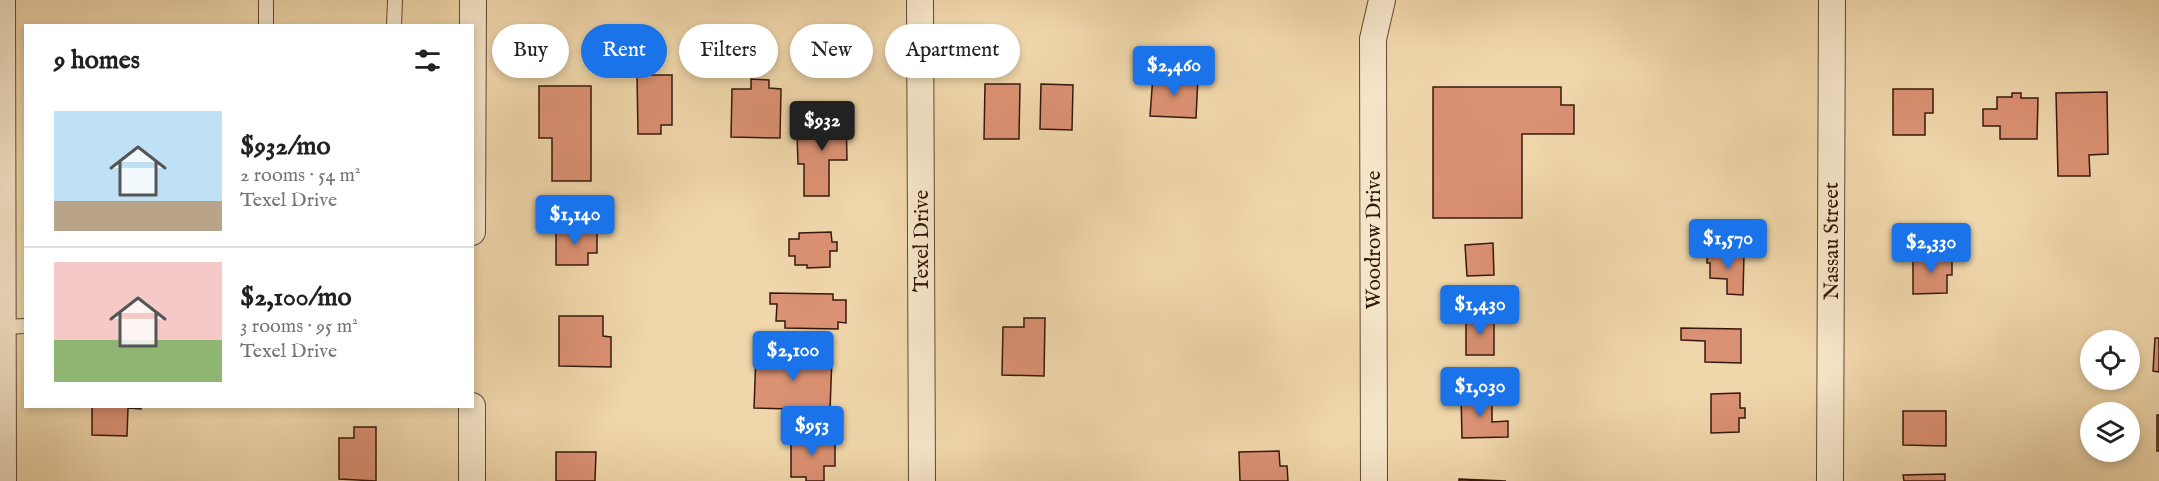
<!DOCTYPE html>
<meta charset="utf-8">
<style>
:root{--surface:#fff;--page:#f6f6f6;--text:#222;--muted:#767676;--line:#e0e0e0;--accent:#1a73e8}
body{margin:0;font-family:"IM FELL English",serif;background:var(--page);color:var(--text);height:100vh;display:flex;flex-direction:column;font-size:22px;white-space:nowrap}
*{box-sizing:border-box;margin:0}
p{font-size:20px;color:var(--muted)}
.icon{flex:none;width:33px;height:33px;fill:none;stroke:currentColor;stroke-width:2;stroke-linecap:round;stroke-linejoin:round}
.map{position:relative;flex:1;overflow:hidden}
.details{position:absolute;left:24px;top:24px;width:450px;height:384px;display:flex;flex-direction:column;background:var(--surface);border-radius:0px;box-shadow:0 3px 9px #0003}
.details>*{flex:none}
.guide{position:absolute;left:492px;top:24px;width:570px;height:54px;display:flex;gap:12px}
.fabs{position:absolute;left:2080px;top:330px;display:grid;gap:12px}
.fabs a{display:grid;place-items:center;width:60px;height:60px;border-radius:50%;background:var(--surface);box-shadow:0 3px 9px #0003;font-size:30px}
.price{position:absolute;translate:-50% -51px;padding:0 14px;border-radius:6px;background:var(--accent);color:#fff;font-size:20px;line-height:39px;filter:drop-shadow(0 2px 3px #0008)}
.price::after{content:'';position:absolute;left:50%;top:36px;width:18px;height:14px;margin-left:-9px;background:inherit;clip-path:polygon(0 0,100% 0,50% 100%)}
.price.current{background:#222;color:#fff}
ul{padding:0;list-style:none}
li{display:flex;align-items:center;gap:18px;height:150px;padding:0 30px}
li+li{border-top:2px solid var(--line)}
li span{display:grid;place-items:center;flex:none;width:168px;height:120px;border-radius:0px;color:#555}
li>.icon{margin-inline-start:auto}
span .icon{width:72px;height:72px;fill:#fffc;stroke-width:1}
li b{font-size:26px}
h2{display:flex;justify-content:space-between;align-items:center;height:72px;padding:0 30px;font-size:26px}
.tag{padding:0 21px;border-radius:27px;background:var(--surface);box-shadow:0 3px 9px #0003;font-size:21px;line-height:54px}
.tag.current{background:var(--accent);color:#fff}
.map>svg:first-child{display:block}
</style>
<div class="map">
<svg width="2159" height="481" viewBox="0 0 2159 481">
<rect width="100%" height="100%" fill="#f0d7ab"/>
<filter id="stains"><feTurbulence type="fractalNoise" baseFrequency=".00333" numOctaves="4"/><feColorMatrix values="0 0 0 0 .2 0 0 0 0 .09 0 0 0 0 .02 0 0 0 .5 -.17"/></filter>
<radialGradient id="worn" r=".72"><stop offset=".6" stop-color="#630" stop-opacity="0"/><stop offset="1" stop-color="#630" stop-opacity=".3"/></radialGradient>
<g fill="#db9173" stroke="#36190e" stroke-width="1.5">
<polygon points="637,75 672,75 672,125 661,125 661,134 638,134"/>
<polygon points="1153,75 1198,77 1196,118 1150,116"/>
<polygon points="751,79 769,80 769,88 781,89 780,138 731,137 732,89 751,89"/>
<polygon points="985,84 1020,84 1019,139 984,139"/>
<polygon points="1041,84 1073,85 1072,130 1040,129"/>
<polygon points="539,86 591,86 591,181 552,181 552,138 539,138"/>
<polygon points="1433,87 1561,87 1561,105 1574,105 1574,134 1522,134 1522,218 1433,218"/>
<polygon points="1893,89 1933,89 1933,113 1925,113 1925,135 1893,135"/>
<polygon points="2107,92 2108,154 2089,155 2090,176 2058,176 2056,93"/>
<polygon points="2012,93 2021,93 2021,98 2038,98 2037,139 2000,139 2000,126 1983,126 1983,109 1997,109 1997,97 2012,97"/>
<polygon points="846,115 847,160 829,160 829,196 804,196 804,164 798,164 797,133 815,132 815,116"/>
<polygon points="556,228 597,228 597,253 588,253 588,265 556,265"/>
<polygon points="831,232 832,242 837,242 837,251 830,251 830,267 807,268 807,265 795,265 795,256 789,256 789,239 799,239 799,233"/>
<polygon points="1493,243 1494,275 1467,276 1465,245"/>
<polygon points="1707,253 1744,254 1743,295 1727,294 1727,279 1710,278 1710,263 1707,263"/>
<polygon points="1913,256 1952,256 1952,275 1947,275 1947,293 1913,294"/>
<polygon points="770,293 833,294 833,300 846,300 846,323 838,322 838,329 785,328 785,321 776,321 777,304 770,304"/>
<polygon points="559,316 603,316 603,336 611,337 611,367 559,366"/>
<polygon points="1024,318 1045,318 1044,376 1002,375 1003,327 1024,327"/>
<rect x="1466" y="318" width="28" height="37"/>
<polygon points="1681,328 1741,329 1741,363 1705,362 1705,341 1681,340"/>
<polygon points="2155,338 2159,338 2159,372 2153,371"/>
<polygon points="756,354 832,357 830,410 754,408"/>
<polygon points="1740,393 1740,408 1745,408 1745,418 1739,418 1739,432 1711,433 1711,394"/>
<polygon points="1492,394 1492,422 1508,421 1508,437 1462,438 1461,395"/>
<polygon points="92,406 141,406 141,409 128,408 127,436 92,435"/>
<polygon points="1903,411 1946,411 1946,446 1903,445"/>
<rect x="2157" y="415" width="2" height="36"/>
<polygon points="354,427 376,427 376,481 339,479 339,438 354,438"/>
<polygon points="791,438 835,438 835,466 824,466 824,481 806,481 806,477 791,477"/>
<polygon points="1279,451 1280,466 1287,466 1288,481 1240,481 1239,452"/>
<polygon points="556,452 596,452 595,481 556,481"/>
<polygon points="1945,474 1945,481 1904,481 1903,475"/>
<polygon points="1459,479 1506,481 1459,481"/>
</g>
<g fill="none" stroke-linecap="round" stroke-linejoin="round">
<g stroke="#644835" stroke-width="16">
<g id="lane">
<polyline points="266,0 266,26"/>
<polyline points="394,26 395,0"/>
<polyline points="3,327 26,326"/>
</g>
</g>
<g stroke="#644835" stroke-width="28">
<g id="street">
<polyline points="2,0 3,481"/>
<polyline points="920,0 922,481"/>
<polyline points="472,232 473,0"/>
<polyline points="472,481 472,406"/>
<polyline points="1374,481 1373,39 1382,0"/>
<polyline points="1830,481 1832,0"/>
</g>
</g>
<use href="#lane" stroke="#f5e5c8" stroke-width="14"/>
<use href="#street" stroke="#f5e5c8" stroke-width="26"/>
</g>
<g text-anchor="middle" stroke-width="4.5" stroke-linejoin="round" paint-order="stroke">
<g font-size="21" fill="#36190e" stroke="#f5e5c8">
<text transform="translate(1373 240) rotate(-90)" y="7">Woodrow Drive</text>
<text transform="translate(921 241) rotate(-90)" y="7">Texel Drive</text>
<text transform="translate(1831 241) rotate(-90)" y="7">Nassau Street</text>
</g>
</g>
<rect width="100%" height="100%" filter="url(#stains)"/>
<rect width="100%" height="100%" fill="url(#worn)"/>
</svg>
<div class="fabs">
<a><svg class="icon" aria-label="locate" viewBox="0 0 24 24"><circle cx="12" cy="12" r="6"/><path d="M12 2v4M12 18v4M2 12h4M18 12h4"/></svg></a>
<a><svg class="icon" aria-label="layers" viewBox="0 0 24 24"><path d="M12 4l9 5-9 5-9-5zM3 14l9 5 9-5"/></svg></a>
</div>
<b class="price" style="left:1174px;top:97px">$2,460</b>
<b class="price current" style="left:822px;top:152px">$932</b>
<b class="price" style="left:575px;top:246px">$1,140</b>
<b class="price" style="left:1728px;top:270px">$1,570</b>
<b class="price" style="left:1931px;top:274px">$2,330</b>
<b class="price" style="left:1480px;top:336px">$1,430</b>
<b class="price" style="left:793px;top:382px">$2,100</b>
<b class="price" style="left:1480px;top:418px">$1,030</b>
<b class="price" style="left:812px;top:457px">$953</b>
<div class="guide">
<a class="tag">Buy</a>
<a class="tag current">Rent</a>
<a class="tag">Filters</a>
<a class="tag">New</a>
<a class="tag">Apartment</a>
</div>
<section class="details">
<h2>9 homes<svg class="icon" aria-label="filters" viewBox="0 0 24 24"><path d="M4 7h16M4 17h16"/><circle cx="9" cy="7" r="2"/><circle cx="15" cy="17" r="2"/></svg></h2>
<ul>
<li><span style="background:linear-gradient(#bfe0f5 75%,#b9a48a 0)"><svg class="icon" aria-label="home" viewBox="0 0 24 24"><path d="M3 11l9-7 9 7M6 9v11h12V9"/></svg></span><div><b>$932/mo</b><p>2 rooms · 54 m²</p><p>Texel Drive</p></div></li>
<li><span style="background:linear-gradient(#f6c9c9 65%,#8fb573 0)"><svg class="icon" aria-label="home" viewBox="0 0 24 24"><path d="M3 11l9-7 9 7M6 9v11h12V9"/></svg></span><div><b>$2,100/mo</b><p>3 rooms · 95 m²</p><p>Texel Drive</p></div></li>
</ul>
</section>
</div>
